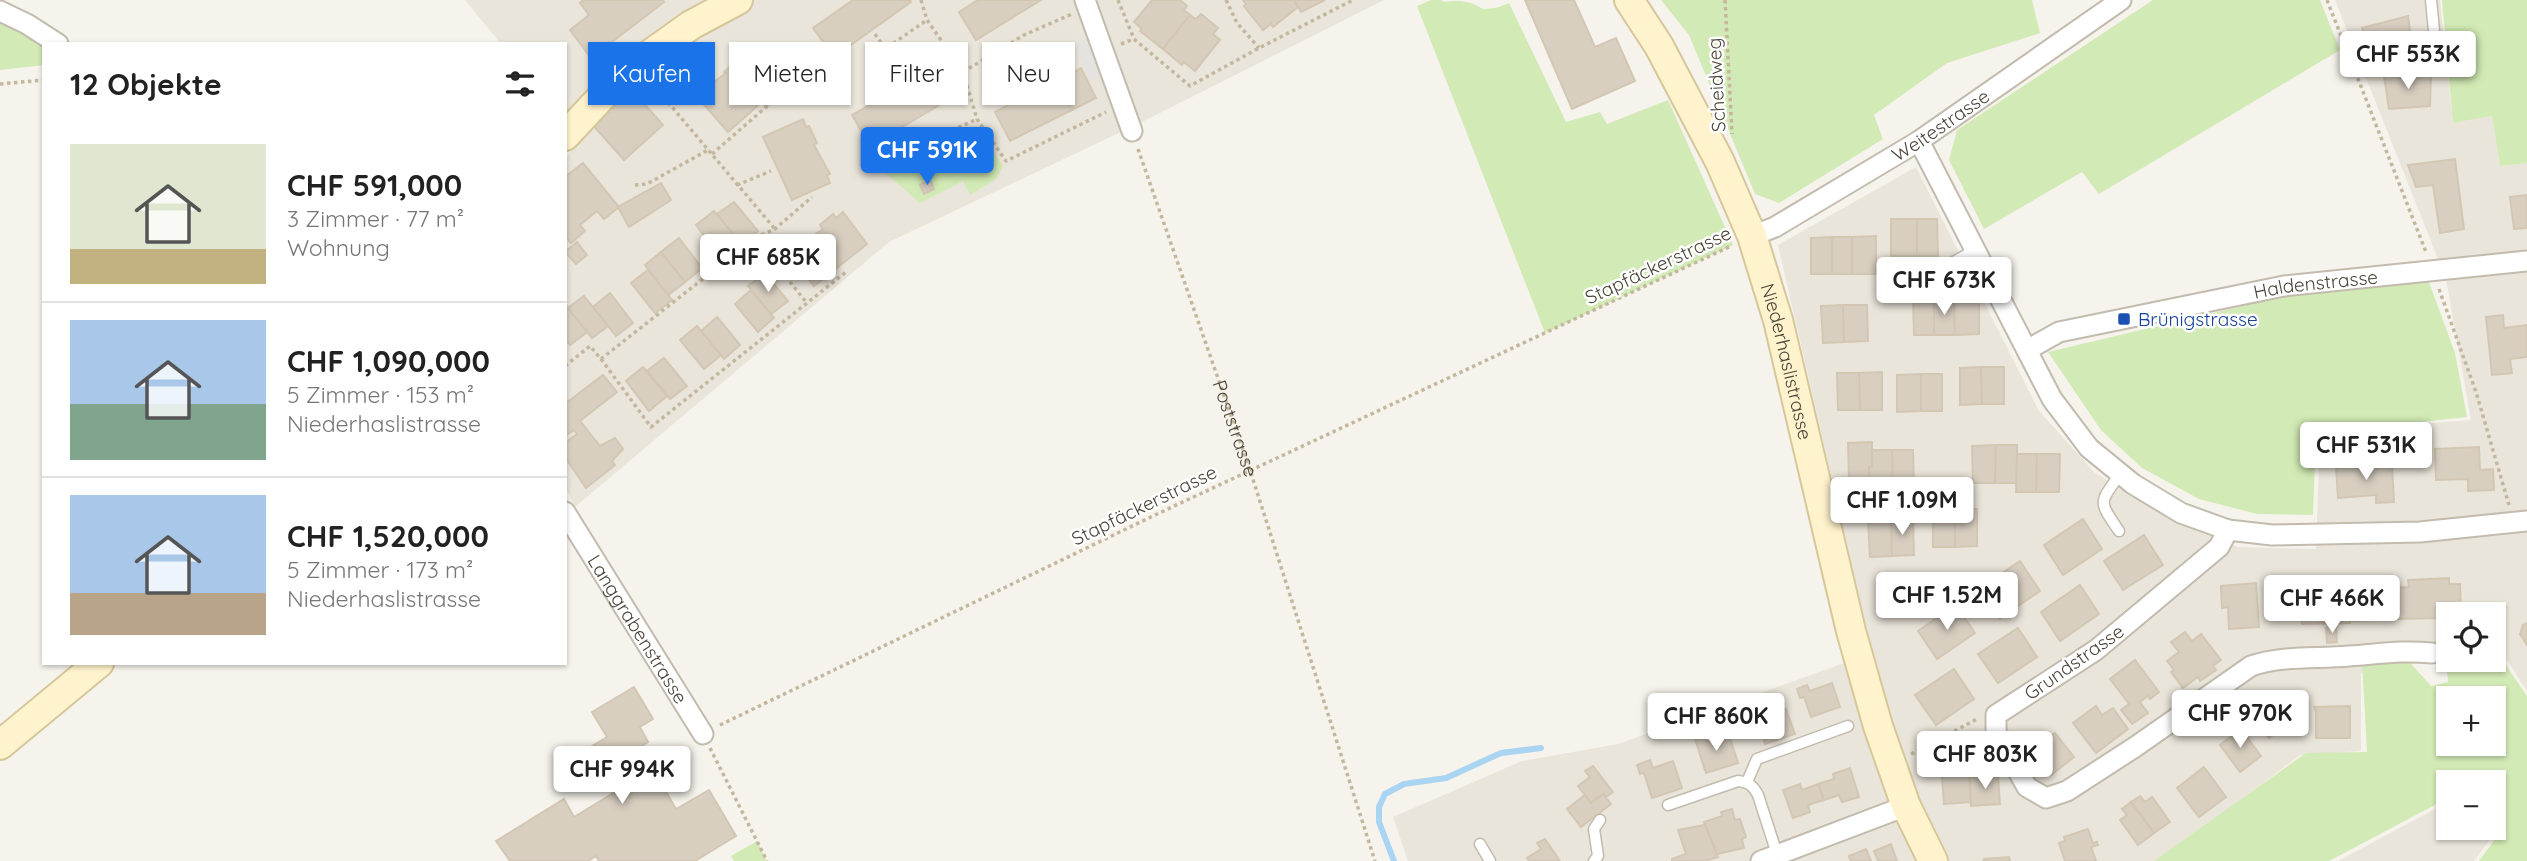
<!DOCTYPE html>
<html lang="de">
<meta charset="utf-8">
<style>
:root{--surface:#fff;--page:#f6f6f6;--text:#222;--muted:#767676;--line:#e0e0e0;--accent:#1a73e8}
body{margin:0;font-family:Quicksand,sans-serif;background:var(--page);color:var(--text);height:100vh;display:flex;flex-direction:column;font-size:26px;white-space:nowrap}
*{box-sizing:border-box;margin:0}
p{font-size:23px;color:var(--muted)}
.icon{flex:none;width:38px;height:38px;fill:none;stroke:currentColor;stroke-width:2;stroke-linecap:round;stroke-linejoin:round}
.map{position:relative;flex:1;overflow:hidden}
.panel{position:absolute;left:42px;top:42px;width:525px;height:623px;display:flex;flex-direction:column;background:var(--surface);border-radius:0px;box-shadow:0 2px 5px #0004}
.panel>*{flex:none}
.hud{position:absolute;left:588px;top:42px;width:665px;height:63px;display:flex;gap:14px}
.fabs{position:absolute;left:2436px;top:602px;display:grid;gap:14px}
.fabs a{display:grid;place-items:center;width:70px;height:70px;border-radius:0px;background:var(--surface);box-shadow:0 2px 5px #0004;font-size:35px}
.price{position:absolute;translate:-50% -60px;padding:0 16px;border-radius:7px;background:#fff;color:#222;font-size:23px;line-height:46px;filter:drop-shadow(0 2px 4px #0008)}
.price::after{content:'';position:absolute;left:50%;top:42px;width:21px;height:16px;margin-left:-10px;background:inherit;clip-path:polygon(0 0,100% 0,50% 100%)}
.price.on{background:var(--accent);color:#fff}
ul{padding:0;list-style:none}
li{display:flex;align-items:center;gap:21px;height:175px;padding:0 28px}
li+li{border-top:2px solid var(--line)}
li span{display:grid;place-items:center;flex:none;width:196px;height:140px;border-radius:0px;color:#555}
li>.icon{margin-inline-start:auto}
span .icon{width:84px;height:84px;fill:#fffc;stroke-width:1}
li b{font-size:30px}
h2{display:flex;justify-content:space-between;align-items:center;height:84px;padding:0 28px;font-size:30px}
.tag{padding:0 24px;border-radius:0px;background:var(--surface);box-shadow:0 2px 5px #0004;font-size:24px;line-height:63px}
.tag.on{background:var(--accent);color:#fff}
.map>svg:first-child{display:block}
</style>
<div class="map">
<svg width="2527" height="861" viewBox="0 0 2527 861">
<rect width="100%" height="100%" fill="#f6f3ec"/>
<g fill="#eae5da">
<polygon points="465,0 1384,0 1142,122 889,242 575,507 565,487 565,159 581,140 565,121 565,44 501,44"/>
<polygon points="2335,0 2440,0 2453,123 2492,116 2500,166 2527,163 2527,691 2500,649 2494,650 2494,614 2448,614 2448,658 2361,673 2361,751 2300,755 2160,861 1408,861 1393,817 1522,761 1618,744 1872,653 1778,245 1916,167 2039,411 2094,472 2169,519 2238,547 2316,549 2320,432 2471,420 2446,279"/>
<polygon points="2448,802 2448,828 2494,828 2494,823 2499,827 2474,861 2338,861"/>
</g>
<g fill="#d2eab5" fill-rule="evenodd">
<path d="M1431,0H1441L1444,2C1462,0 1469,1 1483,9L1496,8L1509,3L1566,122L1600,112L1607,124L1668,100L1733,245L1545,333L1417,6Z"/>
<polygon points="1661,0 2032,0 2040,33 1947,63 1874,115 1883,139 1779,203 1755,194 1689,35"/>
<polygon points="2153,0 2320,0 2340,50 2099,194 2082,172 1984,229 1949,160 1957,130"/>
<polygon points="2442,0 2527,0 2527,163 2500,166 2492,116 2453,123"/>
<polygon points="0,20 44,44 44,65 0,70"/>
<polygon points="976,126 1003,166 997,178 970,195 963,181 920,203 882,170"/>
<polygon points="2429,282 2455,353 2467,417 2316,433 2313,515 2257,514 2199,499 2142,468 2101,430 2048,352 2285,296"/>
<path d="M2445,646H2448V660H2494V648L2527,696V861H2479L2504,827L2494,819V782H2448V798L2329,861H2154L2306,753L2367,752L2362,661L2404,656L2431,686L2448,682ZM2448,698H2494V744H2448Z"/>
<polygon points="757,841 767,861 734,861 731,856"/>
</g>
<polygon fill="#e5e3e0" points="1089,37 1104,75 1089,81 1075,43"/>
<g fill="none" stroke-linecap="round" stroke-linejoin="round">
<polyline stroke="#a9d4f2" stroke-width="6" points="1394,861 1379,822 1379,807 1385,794 1404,784 1446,778 1501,753 1541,748"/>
</g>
<g fill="#d8cfc1" stroke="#d3c7b4" stroke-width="2">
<polygon points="584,0 663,0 664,2 591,58 570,30 589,15 580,3"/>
<polygon points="853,0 910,0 911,2 834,57 813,28"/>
<polygon points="978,0 1041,0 976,40 959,12"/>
<polygon points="1152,0 1180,0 1187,6 1184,10 1190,15 1163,49 1140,31 1142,29 1134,22"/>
<polygon points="1243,0 1294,0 1298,7 1273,27 1271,24 1263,30 1244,6 1246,4"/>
<polygon points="1294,0 1325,0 1301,12"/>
<polygon points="1525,0 1574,0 1595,47 1616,38 1635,81 1572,109"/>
<polygon points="1201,14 1218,28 1213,34 1220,40 1195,71 1184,62 1182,65 1163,49 1190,15 1196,19"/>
<polygon points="2408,16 2412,46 2373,57 2362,28"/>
<polygon points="760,45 793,83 766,107 762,102 728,132 699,99 707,91 705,89 726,73 724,72 734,63 736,66"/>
<polygon points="935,67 953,97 870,146 852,115"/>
<polygon points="1081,68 1096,98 1010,141 995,112"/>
<polygon points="2431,75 2430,106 2389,109 2384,76"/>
<polygon points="630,88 663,125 624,160 591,123"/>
<polygon points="803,119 806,127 809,126 817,143 814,145 830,174 827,175 830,183 792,200 763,137"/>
<polygon points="2455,159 2464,229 2440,233 2433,185 2416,187 2408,165"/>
<polygon points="583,163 619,207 604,219 597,211 580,225 585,231 571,243 565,236 565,177"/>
<polygon points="930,180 934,189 924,194 920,185"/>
<polygon points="661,183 671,200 629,227 618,207"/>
<polygon points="2527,195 2527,228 2514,229 2510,197"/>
<polygon points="734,202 758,231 741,244 717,214"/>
<polygon points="714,211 738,240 719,255 696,225"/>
<polygon points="843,212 867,244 814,286 791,256 798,249 795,245 807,235 810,238 823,229 820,225 833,214 836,218"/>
<rect x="1891" y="219" width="26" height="37"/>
<polygon points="1917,219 1937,219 1938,256 1917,256"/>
<polygon points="1876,236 1876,274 1852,274 1852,237"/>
<polygon points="1832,237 1832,274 1811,274 1811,238"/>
<rect x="1832" y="237" width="20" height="37"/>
<polygon points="679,238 702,268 685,282 661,252"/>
<polygon points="577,242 587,255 576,264 565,252"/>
<polygon points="661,252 685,282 668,295 645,265"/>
<polygon points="648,270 672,300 655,313 631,283"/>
<polygon points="765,273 788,301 771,314 748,286"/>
<polygon points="751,290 774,318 758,332 735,304"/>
<polygon points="610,293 633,323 616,336 593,307"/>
<polygon points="584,296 608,326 592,338 568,308"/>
<polygon points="1913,298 1934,298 1934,335 1914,335"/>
<polygon points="1934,298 1954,298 1955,335 1934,335"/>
<polygon points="1954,298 1979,298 1979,334 1955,335"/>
<polygon points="565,305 587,332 570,345 565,338"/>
<polygon points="1843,305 1844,342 1823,343 1821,306"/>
<polygon points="1843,305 1867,305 1868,341 1844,342"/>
<polygon points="2503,315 2504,328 2527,325 2527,357 2510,359 2512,373 2492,375 2486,317"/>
<polygon points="717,317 740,345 724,359 701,331"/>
<polygon points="697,326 721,355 704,369 680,340"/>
<polygon points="664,358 687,386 670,399 647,371"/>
<polygon points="643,367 667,396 649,411 626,381"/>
<polygon points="1981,367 1982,404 1960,405 1960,368"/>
<polygon points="1981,367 2004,367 2004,404 1982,404"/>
<polygon points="1882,372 1882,410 1860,410 1859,373"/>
<polygon points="1837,373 1859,373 1860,410 1838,410"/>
<polygon points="1921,374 1921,411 1897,412 1897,375"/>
<rect x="1921" y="374" width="21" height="37"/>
<polygon points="603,375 617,392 580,421 600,446 615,438 623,449 612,461 615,465 586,488 565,457 565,443 577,434 574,430 565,436 565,404"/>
<polygon points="1872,442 1872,467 1869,467 1870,479 1849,480 1848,443"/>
<polygon points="1996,445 1995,483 1973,483 1972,446"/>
<polygon points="1996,445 2017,445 2017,483 1995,483"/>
<polygon points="2479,447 2480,470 2493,469 2494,490 2468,491 2468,479 2436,480 2435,449"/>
<polygon points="1872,450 1892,450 1893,489 1870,489 1869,467 1872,467"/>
<polygon points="1892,450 1913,450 1914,488 1893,489"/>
<polygon points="2017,454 2037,454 2036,492 2016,492"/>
<polygon points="2037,454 2060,454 2059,492 2036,492"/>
<polygon points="2392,464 2394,502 2376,503 2376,495 2338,498 2336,468"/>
<polygon points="1955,509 1955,547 1933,547 1933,510"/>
<polygon points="1955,509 1977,509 1977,546 1955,547"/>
<polygon points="1891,518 1892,556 1870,557 1868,519"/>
<polygon points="1891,518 1913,518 1914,555 1892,556"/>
<polygon points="2083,519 2102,549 2063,575 2044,545"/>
<polygon points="2144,535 2163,565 2123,590 2104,561"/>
<polygon points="2020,561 2040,591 2000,618 1980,588"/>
<polygon points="2449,578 2449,584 2460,584 2461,614 2448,614 2444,618 2396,619 2394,588 2409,587 2408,580"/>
<polygon points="2256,583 2259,627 2229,629 2228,607 2222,608 2221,586"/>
<polygon points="2353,583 2353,589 2368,588 2369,620 2350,621 2350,623 2302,624 2300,592 2313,592 2313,586"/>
<polygon points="2080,585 2099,614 2060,641 2041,612"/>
<polygon points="1956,605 1975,633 1937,659 1918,631"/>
<polygon points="2527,623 2527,645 2520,634 2523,625"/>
<polygon points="2336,627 2337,642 2327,643 2326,628"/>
<polygon points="2018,628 2037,657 1998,683 1978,654"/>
<polygon points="2185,632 2192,641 2201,634 2221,660 2213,666 2216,670 2200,681 2198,677 2183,688 2171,672 2174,670 2167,661 2179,652 2171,642"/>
<polygon points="2135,660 2159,692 2150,699 2148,696 2140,702 2148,713 2132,724 2121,710 2129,704 2110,679"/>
<polygon points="1954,669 1974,699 1936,725 1915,695"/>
<polygon points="1832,683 1840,707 1811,717 1804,697 1800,698 1797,689 1807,685 1810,691"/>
<polygon points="634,687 653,719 640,727 648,742 640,747 676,809 709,790 736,836 695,861 599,861 596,856 588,861 510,861 496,841 564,799 574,817 625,786 615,768 584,786 569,760 607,737 592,712"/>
<polygon points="2273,694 2293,719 2269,738 2249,712"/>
<polygon points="2096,706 2102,715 2113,708 2128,729 2096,753 2073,723"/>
<polygon points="2350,706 2350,738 2316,738 2316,712 2314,707"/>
<polygon points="1786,709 1795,734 1765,744 1762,733 1770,730 1765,716"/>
<polygon points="2241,729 2261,756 2240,772 2220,745"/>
<polygon points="2055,733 2074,757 2051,775 2032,751"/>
<polygon points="1729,735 1738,763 1706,773 1695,739 1705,736 1707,742"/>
<polygon points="1650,760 1653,768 1673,761 1682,788 1652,798 1644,773 1640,774 1637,765"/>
<polygon points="1593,766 1613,792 1606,797 1603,794 1591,803 1578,786 1590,777 1585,771"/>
<polygon points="2204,767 2226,797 2199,817 2177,788"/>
<polygon points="1850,768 1859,797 1842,802 1839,795 1824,800 1818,784 1834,779 1833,774"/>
<polygon points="1969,774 1971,802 1944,804 1942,776"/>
<polygon points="1998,775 2000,804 1971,806 1970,777"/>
<polygon points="1800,784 1802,790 1818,784 1824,800 1808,805 1810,812 1793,818 1783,790"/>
<polygon points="1603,794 1611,804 1581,827 1567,809 1585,795 1591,803"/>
<polygon points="2140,796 2145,802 2152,797 2170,822 2154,833 2131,802"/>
<polygon points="2131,802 2154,833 2138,845 2120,820 2127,815 2122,809"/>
<polygon points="1732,809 1735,820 1740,819 1746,837 1742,839 1744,848 1717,854 1704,822 1722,816 1721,812"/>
<polygon points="1705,825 1718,857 1705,861 1672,861 1672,859 1686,854 1678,830"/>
<polygon points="2088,829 2093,843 2097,842 2098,845 2091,847 2096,861 2065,861 2059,843 2065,841 2064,837"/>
<polygon points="1545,839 1560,861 1529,861 1527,858 1541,849 1537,843"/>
<polygon points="1891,844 1897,861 1878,861 1874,851"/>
<polygon points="1866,849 1871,861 1851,861 1849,856"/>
<polygon points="2009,857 2010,861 1983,861 1984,859"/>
</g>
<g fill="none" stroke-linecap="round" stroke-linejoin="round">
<g stroke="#c2bbae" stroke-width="13">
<g id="lane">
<polyline points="2431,0 2436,51"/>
<polyline points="1936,266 1948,265 1975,250"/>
<path d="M2119,531C2098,500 2099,504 2120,474"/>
<polyline points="2220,687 2249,725"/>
<polyline points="1747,782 1757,759 1848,726"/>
<path d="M1668,805L1738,781C1749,782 1753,786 1758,795L1777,854"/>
<polyline points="1480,844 1490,861"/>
<polyline points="1594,861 1598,856 1594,829 1600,820"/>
</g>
</g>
<g stroke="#c2bbae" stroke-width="23">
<g id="street">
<polyline points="1085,0 1132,131"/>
<polyline points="0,11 27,24 58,44"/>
<polyline points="1919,141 2052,399 2089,448 2133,484 2181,513 2228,530 2272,535 2420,532 2527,521"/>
<path id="s2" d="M1752,236L1775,227L1919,141L2121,0"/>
<path id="s3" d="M2027,350L2059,332L2284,286L2527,261"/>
<path id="s4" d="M565,512L703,734"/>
<path d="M2228,530L2219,547L2096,650L1996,715V732L2027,787L2046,798L2067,791L2135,747L2251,666C2283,655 2316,659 2349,656C2380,654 2400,650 2432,653"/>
<polyline points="1761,861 1906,806"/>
</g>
</g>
<g stroke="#d6c79b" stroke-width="32">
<g id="secondary">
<path id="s5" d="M1629,0L1659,46L1720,162L1752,236L1778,320L1851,631L1878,726L1906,806L1933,861"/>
<polyline points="565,136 624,73 691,25 738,0"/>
<polyline points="0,745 99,663"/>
</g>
</g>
<g stroke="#c4b79f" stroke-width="3.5" stroke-dasharray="3.5 3.5" stroke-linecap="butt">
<polyline points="921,0 927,20 963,72 977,119 1006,161 1106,112"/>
<polyline points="1118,0 1134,39"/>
<polyline points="1226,0 1237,23 1259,48"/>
<polyline points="1725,0 1732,134"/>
<polyline points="2327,0 2426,252"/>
<polyline points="875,34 885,49 927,20"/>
<polyline points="1121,44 1134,39 1190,86 1259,48 1353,0"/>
<polyline points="963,72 1024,35 1072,14"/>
<polyline points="650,81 775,229"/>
<polyline points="0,84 44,80"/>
<polyline points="917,128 923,144 977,119"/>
<path id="s1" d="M1138,149L1250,470L1375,861"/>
<polyline points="712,154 781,94"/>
<polyline points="635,185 647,184 708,150"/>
<polyline points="737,185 771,171"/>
<polyline points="755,238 806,302"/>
<polyline points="2439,289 2476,392 2509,505"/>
<polyline points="601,359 651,427 846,272"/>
<polyline points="565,366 590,346 601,359 755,238 775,229 812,197"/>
<polyline points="720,725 1155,515 1731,246"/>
<polyline points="710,748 767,861"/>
<polyline points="1911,754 1979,718"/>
</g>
<use href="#lane" stroke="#fff" stroke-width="10"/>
<use href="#street" stroke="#fff" stroke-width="19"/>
<use href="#secondary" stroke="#fff3cd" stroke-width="28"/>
</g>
<rect fill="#1a4fb4" stroke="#fff" stroke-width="2.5" x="2117" y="312" width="14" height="14" rx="3.5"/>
<g text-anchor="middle" stroke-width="5" stroke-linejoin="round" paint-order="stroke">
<g font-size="19" fill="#4b4439" stroke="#fff">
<text transform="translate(1716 85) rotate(-93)" y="7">Scheidweg</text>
<text dy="7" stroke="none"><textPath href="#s2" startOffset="219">Weitestrasse</textPath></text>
<text transform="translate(1658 265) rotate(-25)" y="7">Stapfäckerstrasse</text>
<text dy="7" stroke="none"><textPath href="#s3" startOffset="298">Haldenstrasse</textPath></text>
<text dy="7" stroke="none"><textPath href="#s5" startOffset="397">Niederhaslistrasse</textPath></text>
<text dy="7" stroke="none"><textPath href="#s1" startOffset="296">Poststrasse</textPath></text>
<text transform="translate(1144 505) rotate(-26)" y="7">Stapfäckerstrasse</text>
<text dy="7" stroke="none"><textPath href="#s4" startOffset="138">Langgrabenstrasse</textPath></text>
<text transform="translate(2074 662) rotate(-35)" y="7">Grundstrasse</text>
</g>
<g font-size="19" fill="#164399" stroke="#fff" text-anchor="start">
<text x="2138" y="326">Brünigstrasse</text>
</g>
</g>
</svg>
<div class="fabs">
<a><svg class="icon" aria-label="locate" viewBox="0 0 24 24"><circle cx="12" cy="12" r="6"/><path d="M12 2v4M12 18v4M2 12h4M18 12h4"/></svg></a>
<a>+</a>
<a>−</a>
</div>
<b class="price" style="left:2408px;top:91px">CHF 553K</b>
<b class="price on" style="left:927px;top:187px">CHF 591K</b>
<b class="price" style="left:768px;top:294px">CHF 685K</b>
<b class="price" style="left:1944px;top:317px">CHF 673K</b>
<b class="price" style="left:2366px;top:482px">CHF 531K</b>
<b class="price" style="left:1902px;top:537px">CHF 1.09M</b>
<b class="price" style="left:1947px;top:632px">CHF 1.52M</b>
<b class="price" style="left:2332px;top:635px">CHF 466K</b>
<b class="price" style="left:2240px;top:750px">CHF 970K</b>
<b class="price" style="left:1716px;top:753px">CHF 860K</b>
<b class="price" style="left:1985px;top:791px">CHF 803K</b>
<b class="price" style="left:622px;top:806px">CHF 994K</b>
<div class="hud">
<a class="tag on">Kaufen</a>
<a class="tag">Mieten</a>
<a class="tag">Filter</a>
<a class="tag">Neu</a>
</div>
<section class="panel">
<h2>12 Objekte<svg class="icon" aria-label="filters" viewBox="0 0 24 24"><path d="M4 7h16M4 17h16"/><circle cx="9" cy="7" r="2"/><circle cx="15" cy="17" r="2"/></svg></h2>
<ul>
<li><span style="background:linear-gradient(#dfe7d0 75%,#c2b280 0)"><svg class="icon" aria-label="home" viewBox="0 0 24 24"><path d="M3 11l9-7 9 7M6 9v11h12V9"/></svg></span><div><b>CHF 591,000</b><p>3 Zimmer · 77 m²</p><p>Wohnung</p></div></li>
<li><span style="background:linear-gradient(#a9c7e8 60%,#7fa58c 0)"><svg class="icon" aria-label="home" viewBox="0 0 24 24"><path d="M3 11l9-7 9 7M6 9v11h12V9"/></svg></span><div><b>CHF 1,090,000</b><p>5 Zimmer · 153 m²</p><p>Niederhaslistrasse</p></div></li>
<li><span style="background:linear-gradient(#a9c7e8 70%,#b9a48a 0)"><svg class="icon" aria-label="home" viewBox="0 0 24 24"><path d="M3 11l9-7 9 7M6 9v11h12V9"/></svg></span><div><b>CHF 1,520,000</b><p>5 Zimmer · 173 m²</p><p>Niederhaslistrasse</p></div></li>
</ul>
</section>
</div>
